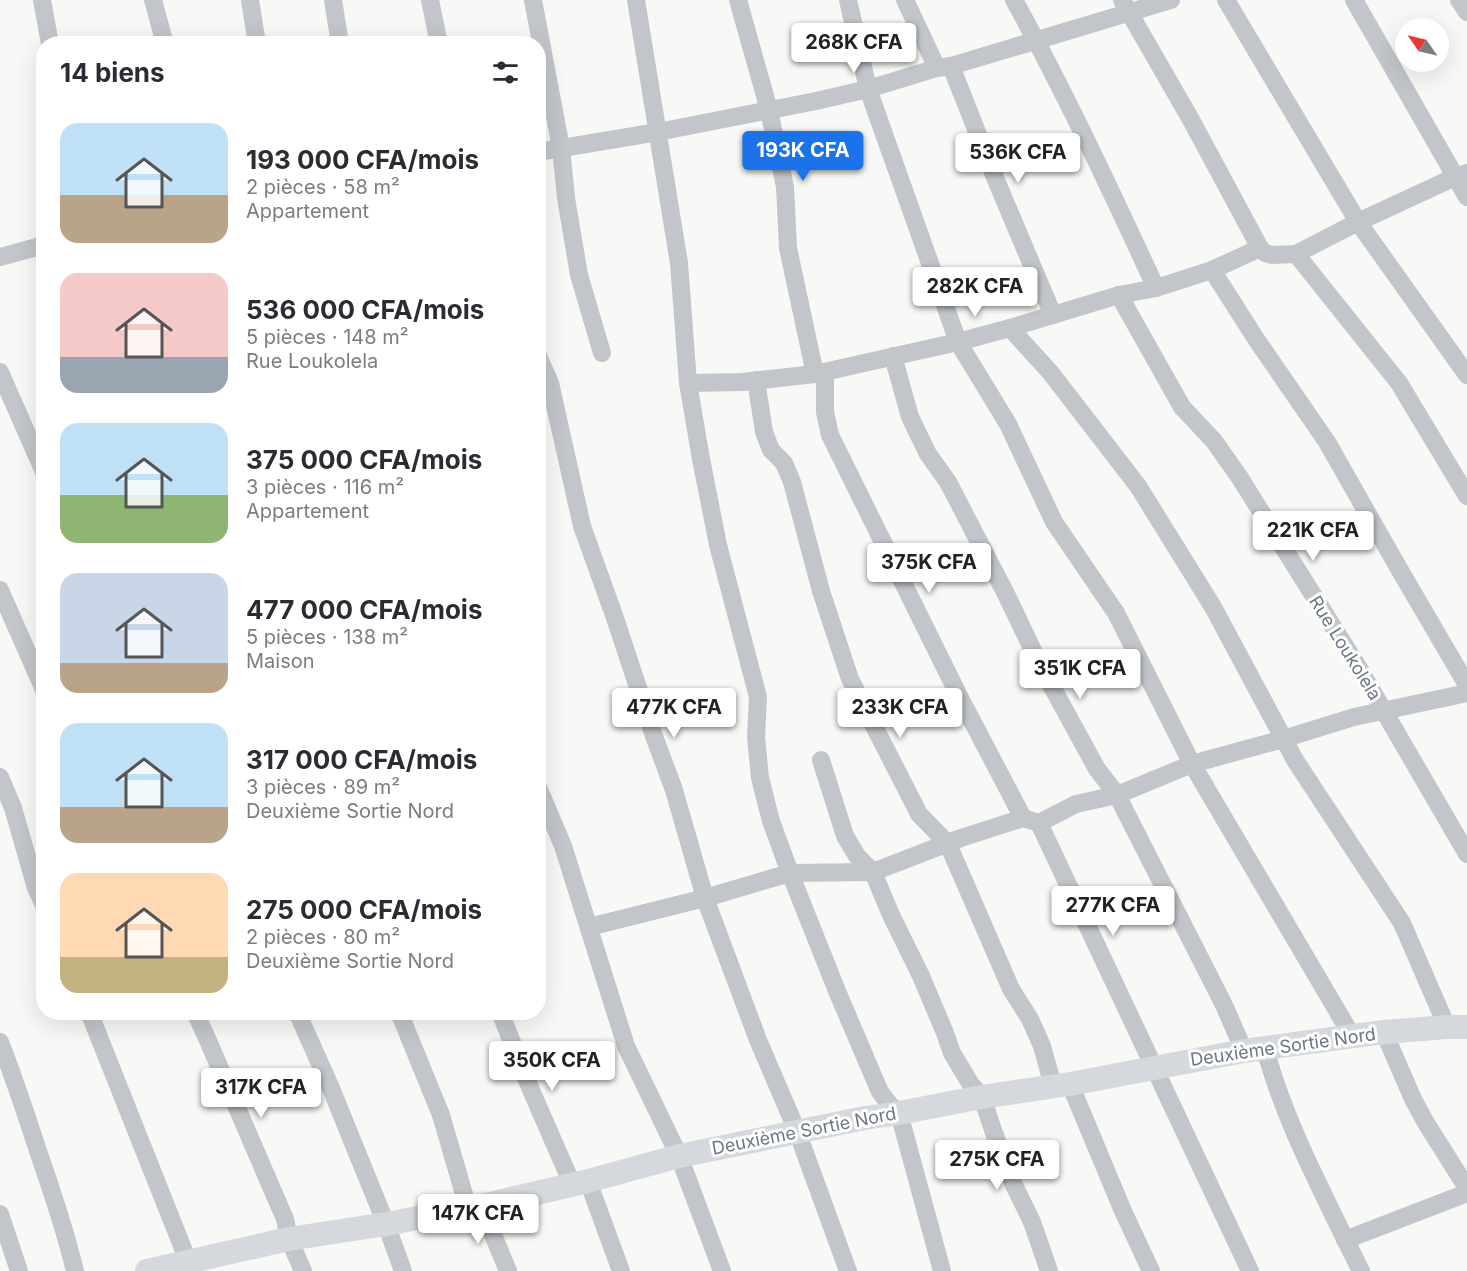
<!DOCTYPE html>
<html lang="fr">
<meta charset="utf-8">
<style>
:root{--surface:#fff;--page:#f2f2f3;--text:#2b2b33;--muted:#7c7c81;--accent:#1a73e8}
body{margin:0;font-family:Inter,sans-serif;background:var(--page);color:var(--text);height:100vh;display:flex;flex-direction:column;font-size:22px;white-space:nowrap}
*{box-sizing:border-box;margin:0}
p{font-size:20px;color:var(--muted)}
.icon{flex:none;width:33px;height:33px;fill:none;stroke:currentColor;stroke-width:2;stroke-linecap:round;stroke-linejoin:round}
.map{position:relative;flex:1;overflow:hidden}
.side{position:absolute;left:36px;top:36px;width:510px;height:984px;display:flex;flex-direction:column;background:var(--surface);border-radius:24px;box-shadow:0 6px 24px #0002}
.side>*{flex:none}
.needle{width:39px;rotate:304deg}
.tools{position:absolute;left:1395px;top:18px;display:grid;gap:12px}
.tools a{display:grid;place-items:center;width:54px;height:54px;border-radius:50%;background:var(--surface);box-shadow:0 6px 24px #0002;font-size:30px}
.price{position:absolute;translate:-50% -51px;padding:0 14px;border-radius:6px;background:#fff;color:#222;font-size:20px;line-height:39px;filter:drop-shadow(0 2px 3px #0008)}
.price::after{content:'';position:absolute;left:50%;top:36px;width:18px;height:14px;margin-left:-9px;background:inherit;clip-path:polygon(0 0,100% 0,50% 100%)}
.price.on{background:var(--accent);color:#fff}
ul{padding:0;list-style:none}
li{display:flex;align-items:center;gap:18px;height:150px;padding:0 24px}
li span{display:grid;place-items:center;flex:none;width:168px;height:120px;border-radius:18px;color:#555}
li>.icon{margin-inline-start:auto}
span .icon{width:72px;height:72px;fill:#fffc;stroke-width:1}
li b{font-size:26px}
h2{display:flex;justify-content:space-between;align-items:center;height:72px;padding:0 24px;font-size:26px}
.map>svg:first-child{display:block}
</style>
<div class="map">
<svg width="1467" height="1271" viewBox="0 0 1467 1271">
<rect width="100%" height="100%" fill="#f8f8f6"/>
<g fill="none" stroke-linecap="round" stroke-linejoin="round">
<g stroke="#c2c5c9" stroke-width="18">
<polyline points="42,0 50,44"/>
<polyline points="153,0 165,44"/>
<polyline points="250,0 257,44"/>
<polyline points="333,0 340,44"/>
<polyline points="430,0 439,44"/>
<polyline points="533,0 561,148 566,198 579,275 602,353"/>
<polyline points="636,0 679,263 688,383 701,459 718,545 758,697 756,737 760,778 771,821 790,873 837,991 880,1092 890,1105 899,1113 942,1271"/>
<polyline points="738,0 769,110 785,187 788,248 815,374"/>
<polyline points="848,0 868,89 958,342 1008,424 1054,522 1116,613 1192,764 1352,1036"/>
<polyline points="905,0 937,68"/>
<path d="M1014,0C1066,94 1111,191 1156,288"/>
<polyline points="1122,0 1190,118 1260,248 1265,253 1272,255 1296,254 1358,222 1455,177 1467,173"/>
<polyline points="1226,0 1358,222 1467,375"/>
<polyline points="1354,0 1467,197"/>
<polyline points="1459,0 1467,12"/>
<polyline points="951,66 996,180 1053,315"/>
<polyline points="538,152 658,132 816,101 868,89 937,68 951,66 1171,0"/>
<polyline points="1296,254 1399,383 1467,496"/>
<polyline points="0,257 44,245"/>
<polyline points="1212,270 1256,339 1327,442 1398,567 1467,685"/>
<polyline points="1119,295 1182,407 1214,441 1240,478 1360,670 1467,854"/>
<polyline points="1010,328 1050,372 1138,486 1213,607 1295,760 1402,923 1447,1027"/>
<polyline points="538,356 550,383 582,526 615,618 654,736 674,790 705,898 758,1040 797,1131 848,1271"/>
<polyline points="893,356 910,417 928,454 948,482 1006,594 1039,663 1097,769 1117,795 1224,1005 1244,1051"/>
<polyline points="0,372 44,472"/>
<polyline points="825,372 825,412 830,435 960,698 1023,818"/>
<polyline points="756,380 764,432 771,450 784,463 792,482 821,591 850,679 919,814 948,844 1011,989 1030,1019 1042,1046 1053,1086"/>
<polyline points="688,383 743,382 815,374 958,342 1010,328 1119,295 1156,288 1212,270 1260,248"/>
<polyline points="0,590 44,690"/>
<polyline points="821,760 845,836 857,856 873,872 891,915 921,976 945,1033 952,1053 970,1083 982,1097 994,1133 1013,1183 1032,1222 1049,1271"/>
<polyline points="0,777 13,808 36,888 44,905"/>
<polyline points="538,787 563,846 626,1046 679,1156 722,1271"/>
<polyline points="1039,823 1250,1271"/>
<polyline points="589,927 705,898 790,873 873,872 961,838 1023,818 1039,823 1076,804 1117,795 1192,764 1283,739 1354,717 1467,693"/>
<polyline points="89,1012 188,1261"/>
<polyline points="195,1012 206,1036 285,1219 289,1239 303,1271"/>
<polyline points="297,1012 330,1086 386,1224 403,1271"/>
<polyline points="399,1012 441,1115 468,1208"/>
<polyline points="500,1012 531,1090 572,1184"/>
<polyline points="1384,1032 1413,1099 1426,1123 1467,1188"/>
<path d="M0,1042C14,1078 26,1114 38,1151C52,1191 65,1230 75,1271"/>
<path d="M1265,1048C1277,1094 1296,1138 1317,1181C1331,1211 1346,1241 1361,1271"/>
<polyline points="1070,1084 1123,1211 1151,1271"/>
<polyline points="588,1181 621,1271"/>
<polyline points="481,1206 508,1271"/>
<polyline points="0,1214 19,1271"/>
<polyline points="1345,1240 1467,1193"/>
</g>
<polyline stroke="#d5d8dc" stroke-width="24" points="147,1271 289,1239 386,1224 481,1206 588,1181 679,1156 865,1118 899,1113 982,1097 1070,1084 1244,1051 1384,1032 1447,1027 1467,1027"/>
</g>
<g text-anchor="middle" stroke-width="6" stroke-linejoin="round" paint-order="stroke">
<g font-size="18" fill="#6b7584" stroke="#fff">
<text transform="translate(1345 648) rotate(58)" y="6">Rue Loukolela</text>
<text transform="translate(1283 1047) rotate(-8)" y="6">Deuxième Sortie Nord</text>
<text transform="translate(804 1131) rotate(-11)" y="6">Deuxième Sortie Nord</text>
</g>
</g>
</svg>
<div class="tools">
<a><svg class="needle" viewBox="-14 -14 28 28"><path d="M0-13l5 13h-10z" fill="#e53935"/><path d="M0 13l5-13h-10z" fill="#7c7c81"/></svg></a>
</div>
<b class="price" style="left:854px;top:74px">268K CFA</b>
<b class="price on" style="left:803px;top:182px">193K CFA</b>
<b class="price" style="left:1018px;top:184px">536K CFA</b>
<b class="price" style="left:975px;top:318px">282K CFA</b>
<b class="price" style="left:1313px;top:562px">221K CFA</b>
<b class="price" style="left:929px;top:594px">375K CFA</b>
<b class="price" style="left:1080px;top:700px">351K CFA</b>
<b class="price" style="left:674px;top:739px">477K CFA</b>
<b class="price" style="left:900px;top:739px">233K CFA</b>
<b class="price" style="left:1113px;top:937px">277K CFA</b>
<b class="price" style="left:552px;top:1092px">350K CFA</b>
<b class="price" style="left:261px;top:1119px">317K CFA</b>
<b class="price" style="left:997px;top:1191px">275K CFA</b>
<b class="price" style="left:478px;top:1245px">147K CFA</b>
<section class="side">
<h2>14 biens<svg class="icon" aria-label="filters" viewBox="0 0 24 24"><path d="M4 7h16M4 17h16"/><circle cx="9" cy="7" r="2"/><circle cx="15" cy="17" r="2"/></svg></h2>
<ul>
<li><span style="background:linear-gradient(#bfe0f5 60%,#b9a48a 0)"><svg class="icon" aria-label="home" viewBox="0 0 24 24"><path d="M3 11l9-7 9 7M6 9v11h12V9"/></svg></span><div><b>193 000 CFA/mois</b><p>2 pièces · 58 m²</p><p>Appartement</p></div></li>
<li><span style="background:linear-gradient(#f6c9c9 70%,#9aa5b1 0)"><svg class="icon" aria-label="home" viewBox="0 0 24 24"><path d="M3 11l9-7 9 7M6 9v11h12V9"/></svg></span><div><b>536 000 CFA/mois</b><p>5 pièces · 148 m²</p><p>Rue Loukolela</p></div></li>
<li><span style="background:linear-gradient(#bfe0f5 60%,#8fb573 0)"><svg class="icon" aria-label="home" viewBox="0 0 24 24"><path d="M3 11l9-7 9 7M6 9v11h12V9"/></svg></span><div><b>375 000 CFA/mois</b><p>3 pièces · 116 m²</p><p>Appartement</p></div></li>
<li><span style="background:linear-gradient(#c9d6e8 75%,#b9a48a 0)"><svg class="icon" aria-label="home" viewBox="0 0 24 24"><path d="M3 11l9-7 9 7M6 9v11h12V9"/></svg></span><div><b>477 000 CFA/mois</b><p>5 pièces · 138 m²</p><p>Maison</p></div></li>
<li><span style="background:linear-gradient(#bfe0f5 70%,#b9a48a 0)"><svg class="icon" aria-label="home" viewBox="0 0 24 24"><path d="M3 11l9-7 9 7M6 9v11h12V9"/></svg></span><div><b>317 000 CFA/mois</b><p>3 pièces · 89 m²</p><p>Deuxième Sortie Nord</p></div></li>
<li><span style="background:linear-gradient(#ffd9b3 70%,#c2b280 0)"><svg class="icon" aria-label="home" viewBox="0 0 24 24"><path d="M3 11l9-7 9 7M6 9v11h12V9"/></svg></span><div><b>275 000 CFA/mois</b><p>2 pièces · 80 m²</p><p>Deuxième Sortie Nord</p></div></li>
</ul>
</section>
</div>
